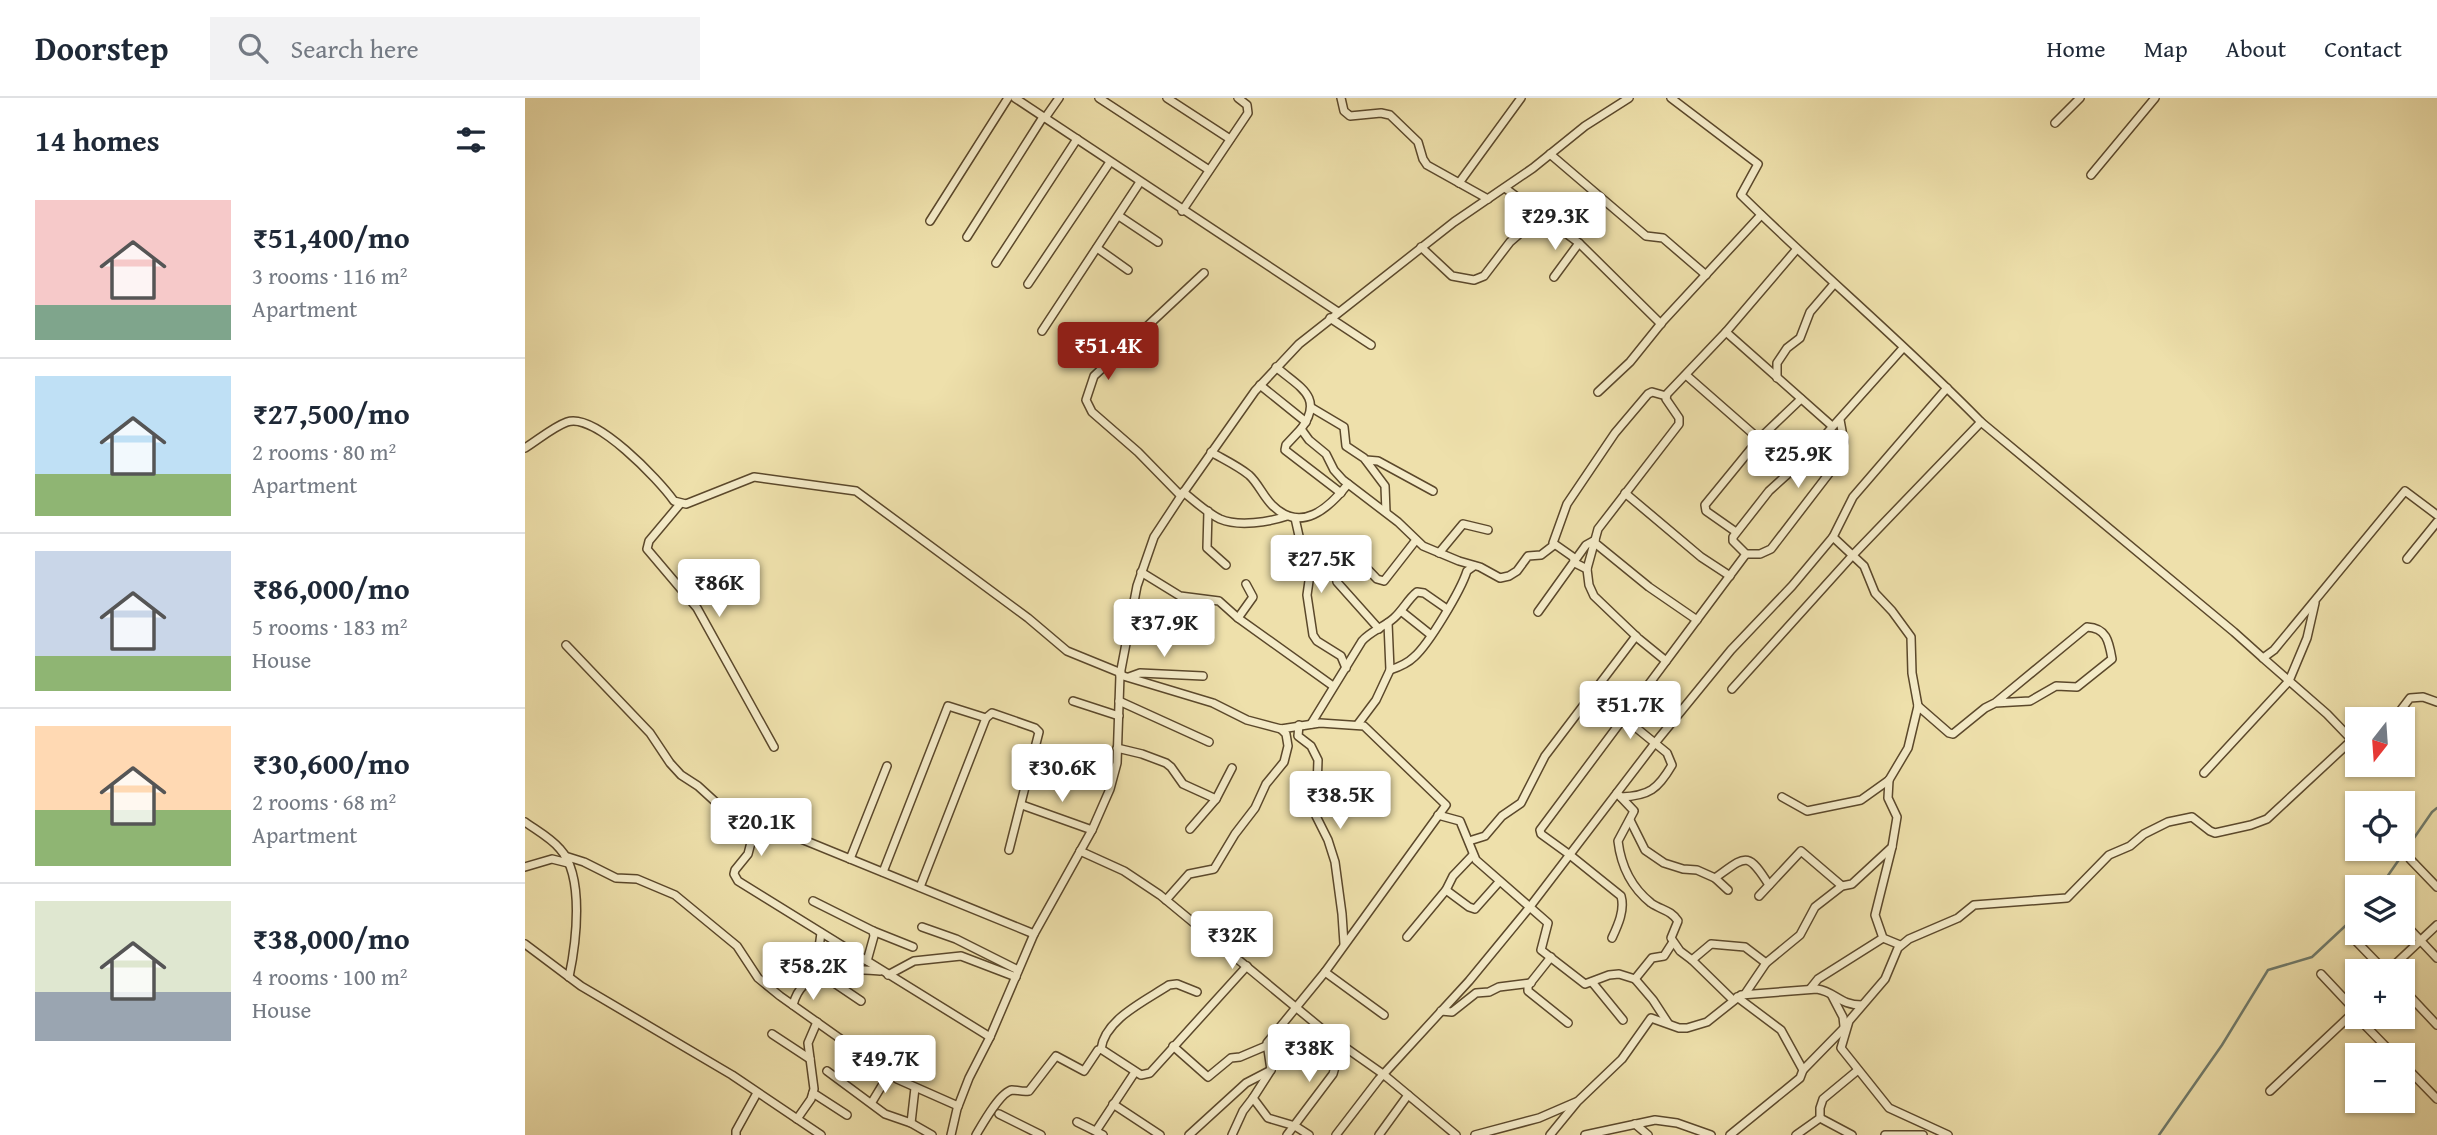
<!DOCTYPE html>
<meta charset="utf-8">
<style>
:root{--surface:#fff;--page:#f2f2f3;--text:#1f2937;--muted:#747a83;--line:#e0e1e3;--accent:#8f2418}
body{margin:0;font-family:"Gentium Book Plus",serif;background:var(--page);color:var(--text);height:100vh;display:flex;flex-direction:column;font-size:26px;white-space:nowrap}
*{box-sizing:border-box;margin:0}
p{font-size:23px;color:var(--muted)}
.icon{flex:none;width:38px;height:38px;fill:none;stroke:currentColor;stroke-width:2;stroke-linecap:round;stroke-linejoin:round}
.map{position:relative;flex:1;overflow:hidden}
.panel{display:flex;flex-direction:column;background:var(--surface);width:525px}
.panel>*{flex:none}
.needle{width:46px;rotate:197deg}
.tools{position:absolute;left:1820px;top:609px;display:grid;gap:14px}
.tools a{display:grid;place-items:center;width:70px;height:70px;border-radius:0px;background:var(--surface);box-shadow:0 2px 5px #0004;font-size:35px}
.price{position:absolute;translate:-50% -60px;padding:0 16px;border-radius:7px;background:#fff;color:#222;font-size:23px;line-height:46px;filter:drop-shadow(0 2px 4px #0008)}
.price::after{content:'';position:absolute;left:50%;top:42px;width:21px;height:16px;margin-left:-10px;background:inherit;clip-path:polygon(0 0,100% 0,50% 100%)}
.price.selected{background:var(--accent);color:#fff}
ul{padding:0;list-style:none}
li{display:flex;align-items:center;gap:21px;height:175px;padding:0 35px}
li+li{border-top:2px solid var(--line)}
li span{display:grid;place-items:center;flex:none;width:196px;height:140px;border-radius:0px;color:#555}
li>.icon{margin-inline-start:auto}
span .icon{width:84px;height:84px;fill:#fffc;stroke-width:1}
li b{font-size:30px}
h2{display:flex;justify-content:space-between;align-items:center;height:84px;padding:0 35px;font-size:30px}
header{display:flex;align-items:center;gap:42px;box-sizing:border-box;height:98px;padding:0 35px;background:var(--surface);border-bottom:2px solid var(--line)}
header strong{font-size:33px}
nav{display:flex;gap:38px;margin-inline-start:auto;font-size:24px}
.search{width:490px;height:63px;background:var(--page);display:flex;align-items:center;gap:18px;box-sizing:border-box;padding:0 24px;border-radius:0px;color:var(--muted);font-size:26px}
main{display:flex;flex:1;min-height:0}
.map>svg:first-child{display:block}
</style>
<header>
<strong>Doorstep</strong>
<div class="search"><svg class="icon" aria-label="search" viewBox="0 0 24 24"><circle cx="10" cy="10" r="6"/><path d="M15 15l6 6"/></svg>Search here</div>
<nav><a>Home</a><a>Map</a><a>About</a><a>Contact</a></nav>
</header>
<main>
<section class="panel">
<h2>14 homes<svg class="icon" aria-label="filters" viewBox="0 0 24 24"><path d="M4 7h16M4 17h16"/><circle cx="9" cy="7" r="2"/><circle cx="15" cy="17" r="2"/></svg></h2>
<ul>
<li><span style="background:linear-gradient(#f6c9c9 75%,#7fa58c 0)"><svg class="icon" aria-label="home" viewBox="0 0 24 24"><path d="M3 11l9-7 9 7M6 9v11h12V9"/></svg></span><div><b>₹51,400/mo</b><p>3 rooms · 116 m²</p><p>Apartment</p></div></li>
<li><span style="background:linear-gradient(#bfe0f5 70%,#8fb573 0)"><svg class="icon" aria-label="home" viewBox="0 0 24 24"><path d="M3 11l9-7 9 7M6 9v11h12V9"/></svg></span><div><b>₹27,500/mo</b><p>2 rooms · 80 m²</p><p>Apartment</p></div></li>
<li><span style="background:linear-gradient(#c9d6e8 75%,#8fb573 0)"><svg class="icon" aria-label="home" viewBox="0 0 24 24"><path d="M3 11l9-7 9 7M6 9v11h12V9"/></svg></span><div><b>₹86,000/mo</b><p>5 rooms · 183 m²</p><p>House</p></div></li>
<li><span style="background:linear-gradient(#ffd9b3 60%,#8fb573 0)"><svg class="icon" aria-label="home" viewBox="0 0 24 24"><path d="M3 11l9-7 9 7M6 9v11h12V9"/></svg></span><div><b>₹30,600/mo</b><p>2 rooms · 68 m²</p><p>Apartment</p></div></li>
<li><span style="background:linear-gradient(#dfe7d0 65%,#9aa5b1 0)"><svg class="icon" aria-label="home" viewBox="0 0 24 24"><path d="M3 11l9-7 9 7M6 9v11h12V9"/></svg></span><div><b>₹38,000/mo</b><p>4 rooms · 100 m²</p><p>House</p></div></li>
</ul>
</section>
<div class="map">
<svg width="1912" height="1037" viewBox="0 0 1912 1037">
<rect width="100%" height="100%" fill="#eee0ab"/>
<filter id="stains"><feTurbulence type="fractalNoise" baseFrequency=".00286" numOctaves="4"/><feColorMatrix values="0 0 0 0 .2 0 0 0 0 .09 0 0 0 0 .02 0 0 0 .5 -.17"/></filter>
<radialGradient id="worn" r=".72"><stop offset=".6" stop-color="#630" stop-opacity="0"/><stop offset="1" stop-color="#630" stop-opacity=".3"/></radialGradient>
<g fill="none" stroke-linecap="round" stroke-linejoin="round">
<g stroke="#6e796a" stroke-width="2.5">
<polyline points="1855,789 1907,714 1912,710"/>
<polyline points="1634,1037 1697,947 1743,872 1787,859 1832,817"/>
</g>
<g stroke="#5b482b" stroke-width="10">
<g id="street">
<polyline points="490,0 813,214"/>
<polyline points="574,0 684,72"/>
<polyline points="642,0 705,41"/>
<polyline points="816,0 819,13 825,18 856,15 865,17 893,44 898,61 902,67 963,101"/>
<path d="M1146,0L1233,66L1216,97C1294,174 1379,245 1456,324L1709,534L1738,560L1749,552L1880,393L1912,417"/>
<polyline points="520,20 534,0"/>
<polyline points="1530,25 1555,0"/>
<polyline points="1025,56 1121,138 1138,140 1181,177"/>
<polyline points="1566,77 1630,0"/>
<polyline points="934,85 996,0"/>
<polyline points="980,90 1054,145 1136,226"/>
<polyline points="657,113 723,15 722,7 713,0"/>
<polyline points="594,118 633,144"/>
<polyline points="405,123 483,0"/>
<polyline points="442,139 518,19"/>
<polyline points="896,149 927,178 949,182 959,178 985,144 1016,117"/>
<polyline points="572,150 603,172"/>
<polyline points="471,165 552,41"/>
<polyline points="1029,179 1054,145"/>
<polyline points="503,186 585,64"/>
<polyline points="805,220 846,247"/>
<polyline points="517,233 615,84"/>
<polyline points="1201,234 1307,328"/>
<path d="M751,269C774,289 800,299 776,331L784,342L801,356L809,372L818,382L873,424L898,448L934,463L955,469L975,480L984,478L992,473L1003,458L1016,457L1029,447"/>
<polyline points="1161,277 1234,341"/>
<polyline points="1252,280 1252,265 1262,250 1275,240 1285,214 1309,186"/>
<polyline points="735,287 781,324"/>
<polyline points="1073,294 1105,264 1138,223 1236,117"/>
<polyline points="787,310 819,329 821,348 839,360 860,388 861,414"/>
<polyline points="1315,322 1319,344 1312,365 1246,451 1235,456 1221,456 1208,443 1208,439 1244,393 1276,364 1378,250"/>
<polyline points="776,331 761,347 760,352 816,395"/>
<path d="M0,350C13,342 28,329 42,324C70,314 134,382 149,403L161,406L229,379L331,393L503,520L542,553L596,575"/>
<path d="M686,354C698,361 713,368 724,377C733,385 738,398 747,407C776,436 804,410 823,386"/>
<polyline points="841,362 853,363 908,393"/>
<path d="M658,394C670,403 682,415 695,421C714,429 744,424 762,418"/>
<polyline points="1100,395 1176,459 1205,478"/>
<polyline points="656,398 613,354 567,314 561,302 569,278 679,175"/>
<polyline points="155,406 124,443 122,451 172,510 249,649"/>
<polyline points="683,413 682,450 701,467"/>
<polyline points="770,420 784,483 782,497 788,537 792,543 816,558 821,570"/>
<polyline points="1211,434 1181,413 1180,407 1234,341 1276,301"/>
<polyline points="1070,445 1124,489 1172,522"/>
<polyline points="914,455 938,426 963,432"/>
<polyline points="1882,461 1912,424"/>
<polyline points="1062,471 1050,465 1048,459 1028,445 1042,406 1090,335 1123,296 1127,294 1141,298"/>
<polyline points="616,474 655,498 694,503 713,520 808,588"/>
<polyline points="876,513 906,537"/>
<polyline points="1013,514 1061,447 1070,442"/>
<polyline points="713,520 728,499 721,486"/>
<polyline points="854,531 812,484 811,478 825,458 829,457 852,481 859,483 891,442"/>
<polyline points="41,547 125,635 145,665 156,677 173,688 196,709 222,723 229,733 223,756 210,772 209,776 213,783 465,939"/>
<polyline points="1738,560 1802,616 1827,642 1832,644"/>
<polyline points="1141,563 1114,541 1069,498 1064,487 1062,471 1073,431 1154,326 1154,320 1141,301 1142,296 1201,234 1271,152"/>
<path d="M865,572C874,569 882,566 889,559C904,546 936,492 942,473L949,468"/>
<polyline points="595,577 688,605 722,622 756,631 795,625 839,628 921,707 800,874 742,945 746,972 728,1000 743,1020 770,1028 784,1037"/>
<polyline points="604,579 615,575 678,578"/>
<polyline points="1207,591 1327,458 1456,324"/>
<polyline points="548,603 594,618"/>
<polyline points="594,603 684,644"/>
<path d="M1393,608L1424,635L1428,636L1460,610L1470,605L1505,603L1531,588L1552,589L1587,561C1584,544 1582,530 1562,529L1470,605"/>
<polyline points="1869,621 1885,600 1898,599 1912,604"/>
<path d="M786,626L837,543C846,533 859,529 869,520C878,512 883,501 892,494L899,495L922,511"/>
<polyline points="833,626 851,602 865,572 863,525"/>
<polyline points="774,627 773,638 786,648 793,662 791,718 803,742 810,764 817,816 819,846"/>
<polyline points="592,650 617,656 641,665 646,669 658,686 691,701"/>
<polyline points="1679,675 1764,583 1782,540 1790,505"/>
<path d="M1092,695L1109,713L1093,743C1096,768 1106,789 1126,805C1136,812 1146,812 1153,823L1146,840L1155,853L1167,862L1186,846L1220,849L1241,865"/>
<path d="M1096,699C1124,698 1133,691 1147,667L1142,655L1098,619"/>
<polyline points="1257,699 1282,713 1336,702 1364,682 1383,650 1393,608 1387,575 1386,539 1367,513 1350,495 1339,468 1308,439"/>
<polyline points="497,707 567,732"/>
<polyline points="913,717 935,723 951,762 1023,825 1016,852 1060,886 1084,877 1094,876 1110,881 1127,860 1139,858 1148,844"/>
<polyline points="1105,722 1120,752 1139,765 1158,771 1172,772 1190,780 1203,792"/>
<path d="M0,724C11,732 26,740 35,751C60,778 51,846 44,879"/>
<polyline points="665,731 691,701 707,670"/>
<polyline points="229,733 264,736 509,836"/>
<polyline points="944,743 960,738 977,718 996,705 1020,658 1111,538"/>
<polyline points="1367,749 1350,817 1358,840 1375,847"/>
<polyline points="555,753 599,773 635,797 814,945 858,976 931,1037"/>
<polyline points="40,758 59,764 91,780 112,781 150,797 212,848 233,880 255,898 372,981 433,1008"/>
<polyline points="325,761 362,668"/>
<polyline points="1885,761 1912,789"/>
<polyline points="0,769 27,761 43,765"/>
<polyline points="358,774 423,608 461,620"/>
<path d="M1190,780C1221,758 1222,752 1244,787"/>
<polyline points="395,789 461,620 467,615 510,630 514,634 484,752"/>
<polyline points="921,792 944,809 950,811 974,784"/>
<polyline points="1234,798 1276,753 1317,788"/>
<polyline points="641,802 664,776 689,771 710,736 730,710 741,686 759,664 763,648 761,636 756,631"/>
<polyline points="288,803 348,833 349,838 342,863"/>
<polyline points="1878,824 1912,860"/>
<polyline points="397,829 431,841 493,872"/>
<polyline points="348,833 388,849"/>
<polyline points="882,839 921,792 928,778 948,757"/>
<path d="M1087,840C1093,827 1100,812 1096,798L1045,757L1016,736L1015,732L1221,456"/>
<polyline points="1830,842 1860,873"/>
<polyline points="0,846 56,888 207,977 296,1037"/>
<polyline points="1026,859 1003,888 1003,893 1043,925"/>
<polyline points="1167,862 1208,902"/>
<polyline points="1863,873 1912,827"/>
<polyline points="800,874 859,917"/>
<polyline points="296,876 336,903"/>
<polyline points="1796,876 1827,909 1831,918 1869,957"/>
<polyline points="363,877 389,863 436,858 491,879"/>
<polyline points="290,879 296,835"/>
<polyline points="1110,881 1128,902 1143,925"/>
<polyline points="1067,884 1098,922"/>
<polyline points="1285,891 1293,881 1358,840"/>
<polyline points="1878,891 1912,927"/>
<polyline points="1220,896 1241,865 1275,837 1290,809 1317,788 1327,786 1367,749 1372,719 1363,700 1364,682"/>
<polyline points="1307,898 1318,919 1319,928"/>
<path d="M268,907C278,867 323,871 355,873"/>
<polyline points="916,913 927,914 951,895 964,894 974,889 1006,885"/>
<polyline points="247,936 285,961"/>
<polyline points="648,948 683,979 706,960 715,959 741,948"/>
<path d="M576,951C580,921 620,903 644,887L652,886L672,894"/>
<polyline points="1878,966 1912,1001"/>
<polyline points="1278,972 1321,928"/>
<polyline points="302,973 360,1016 386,1025 407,1037"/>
<polyline points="1745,993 1829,914"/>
<polyline points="288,995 322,1017"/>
<polyline points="347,1004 364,976"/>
<polyline points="588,1006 635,1037"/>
<polyline points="474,1016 516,1037"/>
<polyline points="1295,1020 1327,1037"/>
<polyline points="272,1021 286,1001 289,991 283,945 292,924"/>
<polyline points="552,1024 578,1037"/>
<polyline points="386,1025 390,990"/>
<polyline points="1110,1026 1123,1037"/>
<polyline points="571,1033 610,974"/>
<polyline points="211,1037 211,1033 232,995"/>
<polyline points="426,1037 432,1011 444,980 465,939 509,836 567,732 585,691 592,665 595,577 612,488 629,439 656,398 730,293 774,246 929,124 1008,70 1060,28 1104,0"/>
<path d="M451,1037C457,1027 475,994 487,992C493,992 497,994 504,993L531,958L559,973L573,952L576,951L616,977L625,975L722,868"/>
<polyline points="664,1037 721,985 746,972"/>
<polyline points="707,1037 718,1013 728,1000"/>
<polyline points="762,1037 808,976 810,969 802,935"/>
<polyline points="811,1037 854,981 944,883 1004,810 1130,645 1206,552 1267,488 1308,439 1328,399 1422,290"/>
<polyline points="854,1037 883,997"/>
<polyline points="950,1037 1014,1020 1051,1004"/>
<path d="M1025,1037L1052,1004L1097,961L1126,920L1154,930H1162L1182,924L1216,897L1292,891C1311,894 1314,907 1337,907"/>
<polyline points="1060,1037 1130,1022 1152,1025 1186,1037"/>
<polyline points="1205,1037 1275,980 1278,972 1256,932 1212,899"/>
<polyline points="1271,1037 1295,1020 1295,1010 1298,1001 1333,972"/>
<polyline points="1360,1037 1398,1037"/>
<polyline points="1423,1037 1364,1010 1316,950 1324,923 1360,881 1373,850 1384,841 1433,820 1449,807 1542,800 1584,757 1605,748 1619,736 1643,724 1667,719 1685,733 1690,735 1726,727 1742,721 1827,642"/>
</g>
</g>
<use href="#street" stroke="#f4ebc8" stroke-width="7"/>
</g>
<rect width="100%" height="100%" filter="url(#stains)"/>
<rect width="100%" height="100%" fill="url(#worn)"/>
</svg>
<div class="tools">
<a><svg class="needle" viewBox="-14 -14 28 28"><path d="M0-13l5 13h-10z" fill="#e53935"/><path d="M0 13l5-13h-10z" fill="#747a83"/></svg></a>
<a><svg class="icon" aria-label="locate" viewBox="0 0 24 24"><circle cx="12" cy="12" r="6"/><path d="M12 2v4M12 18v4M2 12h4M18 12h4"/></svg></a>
<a><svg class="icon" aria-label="layers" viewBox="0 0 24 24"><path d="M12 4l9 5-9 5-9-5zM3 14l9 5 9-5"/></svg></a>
<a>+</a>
<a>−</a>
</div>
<b class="price" style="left:1030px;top:154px">₹29.3K</b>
<b class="price selected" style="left:583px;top:284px">₹51.4K</b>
<b class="price" style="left:1273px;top:392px">₹25.9K</b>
<b class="price" style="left:796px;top:497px">₹27.5K</b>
<b class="price" style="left:194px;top:521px">₹86K</b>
<b class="price" style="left:639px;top:561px">₹37.9K</b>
<b class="price" style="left:1105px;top:643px">₹51.7K</b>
<b class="price" style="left:537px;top:706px">₹30.6K</b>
<b class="price" style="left:815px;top:733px">₹38.5K</b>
<b class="price" style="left:236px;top:760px">₹20.1K</b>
<b class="price" style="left:707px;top:873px">₹32K</b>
<b class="price" style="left:288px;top:904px">₹58.2K</b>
<b class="price" style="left:784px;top:986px">₹38K</b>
<b class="price" style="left:360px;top:997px">₹49.7K</b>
</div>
</main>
